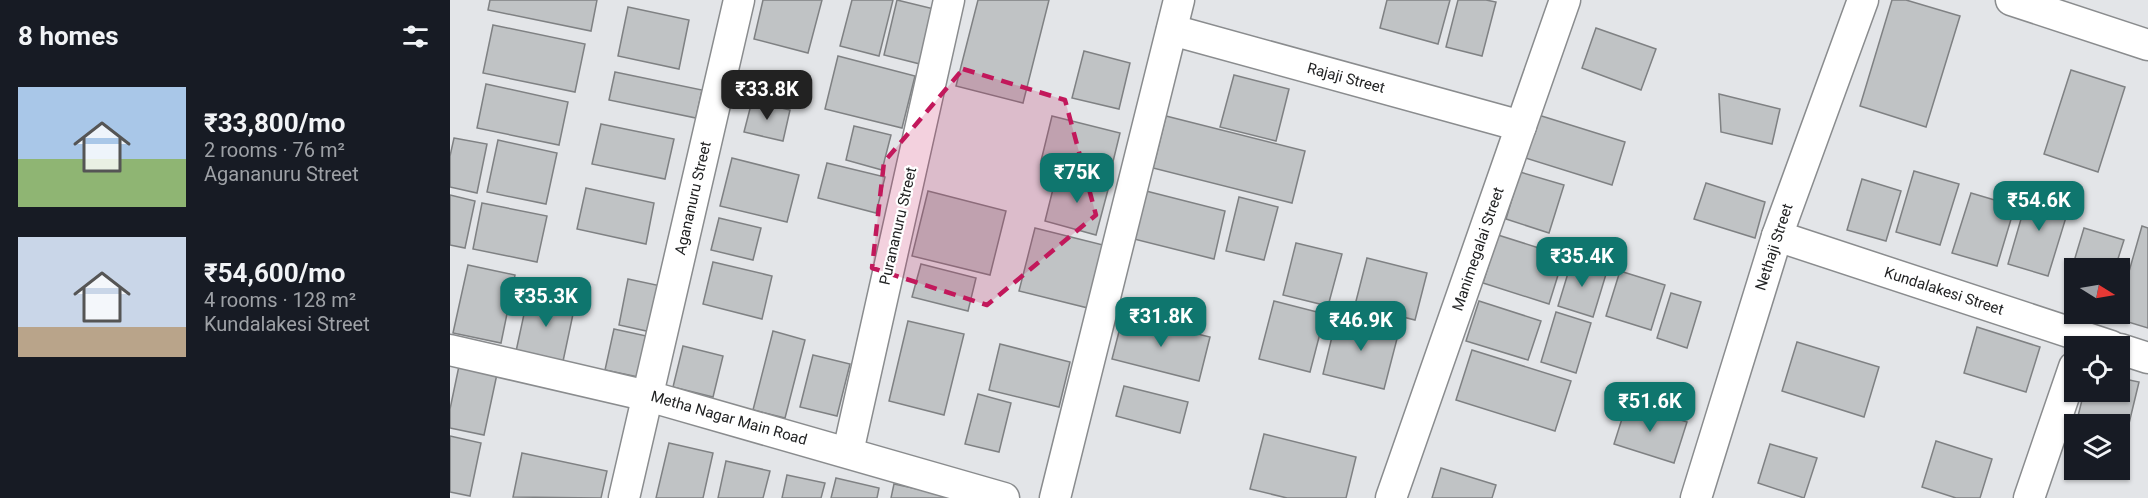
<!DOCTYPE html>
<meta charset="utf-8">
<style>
:root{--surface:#171b24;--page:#242831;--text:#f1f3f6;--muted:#9ea1a6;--accent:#0f766e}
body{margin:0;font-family:Roboto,sans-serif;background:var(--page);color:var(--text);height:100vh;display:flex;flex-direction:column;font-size:22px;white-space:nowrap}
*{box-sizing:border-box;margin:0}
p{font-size:20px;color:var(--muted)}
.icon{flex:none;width:33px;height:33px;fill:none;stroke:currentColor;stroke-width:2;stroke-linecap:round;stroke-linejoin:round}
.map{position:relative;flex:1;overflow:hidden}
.panel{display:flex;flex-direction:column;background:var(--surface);width:450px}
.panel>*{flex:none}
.needle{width:39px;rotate:101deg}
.buttons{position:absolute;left:1614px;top:258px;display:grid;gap:12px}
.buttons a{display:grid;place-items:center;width:66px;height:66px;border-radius:0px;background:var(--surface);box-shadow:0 2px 4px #0004;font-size:30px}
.price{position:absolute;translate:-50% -51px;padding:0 14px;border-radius:12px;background:var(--accent);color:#fff;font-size:20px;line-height:39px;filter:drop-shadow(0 2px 3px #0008)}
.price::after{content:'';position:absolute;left:50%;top:36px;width:18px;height:14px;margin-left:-9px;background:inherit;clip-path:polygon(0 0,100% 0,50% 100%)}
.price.current{background:#222;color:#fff}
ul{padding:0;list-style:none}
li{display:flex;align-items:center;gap:18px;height:150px;padding:0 18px}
li span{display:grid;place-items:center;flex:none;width:168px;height:120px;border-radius:0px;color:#555}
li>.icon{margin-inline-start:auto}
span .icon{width:72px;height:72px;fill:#fffc;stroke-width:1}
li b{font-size:26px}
h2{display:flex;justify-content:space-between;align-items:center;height:72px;padding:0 18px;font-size:26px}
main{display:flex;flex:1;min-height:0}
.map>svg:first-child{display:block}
</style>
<main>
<section class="panel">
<h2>8 homes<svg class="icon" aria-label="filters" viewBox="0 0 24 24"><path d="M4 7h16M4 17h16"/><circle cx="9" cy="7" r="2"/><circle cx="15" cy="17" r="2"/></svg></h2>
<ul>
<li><span style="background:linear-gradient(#a9c7e8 60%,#8fb573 0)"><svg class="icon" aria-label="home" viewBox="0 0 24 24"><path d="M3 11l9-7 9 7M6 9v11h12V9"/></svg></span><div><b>₹33,800/mo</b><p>2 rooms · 76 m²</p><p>Agananuru Street</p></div></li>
<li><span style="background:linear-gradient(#c9d6e8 75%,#b9a48a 0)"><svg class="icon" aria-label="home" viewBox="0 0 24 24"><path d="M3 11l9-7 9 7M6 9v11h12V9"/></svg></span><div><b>₹54,600/mo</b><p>4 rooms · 128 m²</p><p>Kundalakesi Street</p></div></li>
</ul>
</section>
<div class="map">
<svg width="1698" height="498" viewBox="0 0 1698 498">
<rect width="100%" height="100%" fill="#e3e5e8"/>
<g fill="#c0c3c5" stroke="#7f8183" stroke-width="1.5">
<polygon points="40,0 147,0 141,31 38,10"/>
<polygon points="313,0 372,0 358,53 304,39"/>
<polygon points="402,0 443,0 429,56 390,46"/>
<polygon points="447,0 484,9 470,64 434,55"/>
<polygon points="528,0 599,0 573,103 506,86"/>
<polygon points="937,0 1000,0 988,44 930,28"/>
<polygon points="1008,0 1036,0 1046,2 1032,56 996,47"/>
<polygon points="1442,0 1456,0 1510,16 1476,127 1410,106"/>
<polygon points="178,7 239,20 229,69 168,56"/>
<polygon points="43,25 135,44 125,92 33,73"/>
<polygon points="1146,28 1206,49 1191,90 1132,68"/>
<polygon points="634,51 680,63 669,109 622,98"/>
<polygon points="388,56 465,76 452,128 375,109"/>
<polygon points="1621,70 1675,87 1648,172 1594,154"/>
<polygon points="165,72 252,90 246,118 159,100"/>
<polygon points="784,75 839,89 826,141 770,127"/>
<polygon points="36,84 118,102 109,145 27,128"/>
<polygon points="1269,94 1330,109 1322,144 1271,132"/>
<polygon points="302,101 340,110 333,141 294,132"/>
<polygon points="1082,113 1175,142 1162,185 1069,156"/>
<polygon points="602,116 670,133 659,178 591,161"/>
<polygon points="716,116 855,151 842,203 703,168"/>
<polygon points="151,124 224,139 215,179 142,164"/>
<polygon points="404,126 441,135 432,170 396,160"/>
<polygon points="4,138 37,144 27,193 0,187 0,156"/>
<polygon points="48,140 107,153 96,204 37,192"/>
<polygon points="282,158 349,175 337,222 270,206"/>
<polygon points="377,163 435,177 426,213 368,198"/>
<polygon points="1464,171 1509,184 1490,245 1446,232"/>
<polygon points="1070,172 1114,185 1099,233 1056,219"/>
<polygon points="607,173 659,186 646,235 595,221"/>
<polygon points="1412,179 1451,191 1436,241 1397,230"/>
<polygon points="1256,183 1315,202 1305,238 1244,219"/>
<polygon points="136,188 204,203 196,244 127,229"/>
<polygon points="1580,188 1621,201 1598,276 1558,264"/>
<polygon points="478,191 556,211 540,275 462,256"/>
<polygon points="696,191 775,211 764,259 684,239"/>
<polygon points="1521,193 1565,206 1547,266 1502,253"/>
<polygon points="0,195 25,201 15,248 0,245"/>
<polygon points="789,197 828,207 814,260 776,251"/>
<polygon points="32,203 97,216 87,262 23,249"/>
<polygon points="269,218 311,228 303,260 261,250"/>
<polygon points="1692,226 1698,228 1698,328 1665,318 1666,314 1670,314 1670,303"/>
<polygon points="585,228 653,245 638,308 569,291"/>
<polygon points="1634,228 1674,240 1665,268 1624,268 1624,279 1619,278"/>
<polygon points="1048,235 1114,256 1099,304 1033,283"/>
<polygon points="846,243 892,254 878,306 833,295"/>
<polygon points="917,258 977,273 965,320 905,305"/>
<polygon points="1122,260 1157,271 1143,317 1108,306"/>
<polygon points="263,262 322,276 312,319 253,304"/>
<polygon points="471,264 526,278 518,311 462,297"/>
<polygon points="18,265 65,275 51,343 3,333"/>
<polygon points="1170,271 1215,285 1201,330 1156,316"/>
<polygon points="178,279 211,286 201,332 169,325"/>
<polygon points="79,291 126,300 112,366 65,356"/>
<polygon points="1221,293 1251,302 1237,348 1207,338"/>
<polygon points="824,301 875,314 860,372 809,359"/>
<polygon points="1029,301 1091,321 1078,360 1016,341"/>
<polygon points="1106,312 1141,323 1126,373 1091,362"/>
<polygon points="673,316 760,337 749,381 662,359"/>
<polygon points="887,316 949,331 934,389 873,374"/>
<polygon points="458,321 514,334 494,415 439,401"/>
<polygon points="1527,327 1590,347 1576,392 1514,373"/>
<polygon points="164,329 201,337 193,378 155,370"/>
<polygon points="323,331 355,340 335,418 303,410"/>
<polygon points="1347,342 1429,367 1414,417 1332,391"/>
<polygon points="550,344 620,362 609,407 539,390"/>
<polygon points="233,346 273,356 263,397 223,387"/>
<polygon points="1022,350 1121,381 1105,431 1006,400"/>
<polygon points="363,355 400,364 387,416 350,407"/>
<polygon points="9,366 47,374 34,435 0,428 0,409"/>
<polygon points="1670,378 1689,382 1675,440 1670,439 1670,424 1626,424 1634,392 1670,392"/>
<polygon points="674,386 738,402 730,433 666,416"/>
<polygon points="528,394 561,403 549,452 515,444"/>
<polygon points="1177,403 1237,422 1224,463 1164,444"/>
<polygon points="814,434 906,457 896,498 837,498 800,489"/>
<polygon points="0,436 31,443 20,496 0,492"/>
<polygon points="1486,441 1542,459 1530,498 1506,498 1472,487"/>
<polygon points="219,443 263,453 253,498 206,498"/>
<polygon points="1320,444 1367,458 1354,498 1308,483"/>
<polygon points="72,453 157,471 151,498 63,497"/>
<polygon points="276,461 320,471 313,498 268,498"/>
<polygon points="991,468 1046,485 1042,498 982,498"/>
<polygon points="337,475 375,483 371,498 332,498"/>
<polygon points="386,478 429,488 427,498 381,498"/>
<polygon points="444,484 496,495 495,498 441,498"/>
</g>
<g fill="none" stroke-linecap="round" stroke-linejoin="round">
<g stroke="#8a8c8e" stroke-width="33">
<g id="minor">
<polyline points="1561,0 1698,45"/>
<polyline points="722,30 1071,126"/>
<polyline points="1327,236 1661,346"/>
<polyline points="1670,349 1698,358"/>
<polyline points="0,350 198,396 554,498"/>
<polyline points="398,452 499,0"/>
<polyline points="174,498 289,0"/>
<polyline points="605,498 729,0"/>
<polyline points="941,498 1115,0"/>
<polyline points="1246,498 1327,236 1413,0"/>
<polyline points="1579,498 1624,367"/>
</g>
</g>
<use href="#minor" stroke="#fff" stroke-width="30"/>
</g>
<path fill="#c2185b" fill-opacity="0.2" stroke="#c2185b" stroke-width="4.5" stroke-dasharray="12 8" stroke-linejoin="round" d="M513,69L615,100L646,215L537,305L422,268L434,162Z"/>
<g text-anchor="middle" stroke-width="4.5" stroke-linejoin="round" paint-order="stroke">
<g font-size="15" fill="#212223" stroke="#fff">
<text transform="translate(896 78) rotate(15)" y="5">Rajaji Street</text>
<text transform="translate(243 198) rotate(-77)" y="5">Agananuru Street</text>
<text transform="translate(448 226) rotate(-77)" y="5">Purananuru Street</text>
<text transform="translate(1324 247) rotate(-72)" y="5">Nethaji Street</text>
<text transform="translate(1028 249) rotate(-71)" y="5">Manimegalai Street</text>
<text transform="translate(1494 291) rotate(18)" y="5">Kundalakesi Street</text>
<text transform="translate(279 418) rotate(16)" y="5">Metha Nagar Main Road</text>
</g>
</g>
</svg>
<div class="buttons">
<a><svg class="needle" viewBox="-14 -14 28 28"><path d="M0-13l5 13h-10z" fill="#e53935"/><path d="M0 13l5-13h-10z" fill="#9ea1a6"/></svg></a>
<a><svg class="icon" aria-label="locate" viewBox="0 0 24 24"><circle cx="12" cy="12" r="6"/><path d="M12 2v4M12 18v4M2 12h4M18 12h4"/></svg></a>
<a><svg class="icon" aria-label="layers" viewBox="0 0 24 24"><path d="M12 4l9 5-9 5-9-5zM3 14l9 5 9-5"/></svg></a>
</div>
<b class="price current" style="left:317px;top:121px">₹33.8K</b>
<b class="price" style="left:627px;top:204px">₹75K</b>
<b class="price" style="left:1589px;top:232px">₹54.6K</b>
<b class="price" style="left:1132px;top:288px">₹35.4K</b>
<b class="price" style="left:96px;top:328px">₹35.3K</b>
<b class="price" style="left:711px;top:348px">₹31.8K</b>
<b class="price" style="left:911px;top:352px">₹46.9K</b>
<b class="price" style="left:1200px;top:433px">₹51.6K</b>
</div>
</main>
